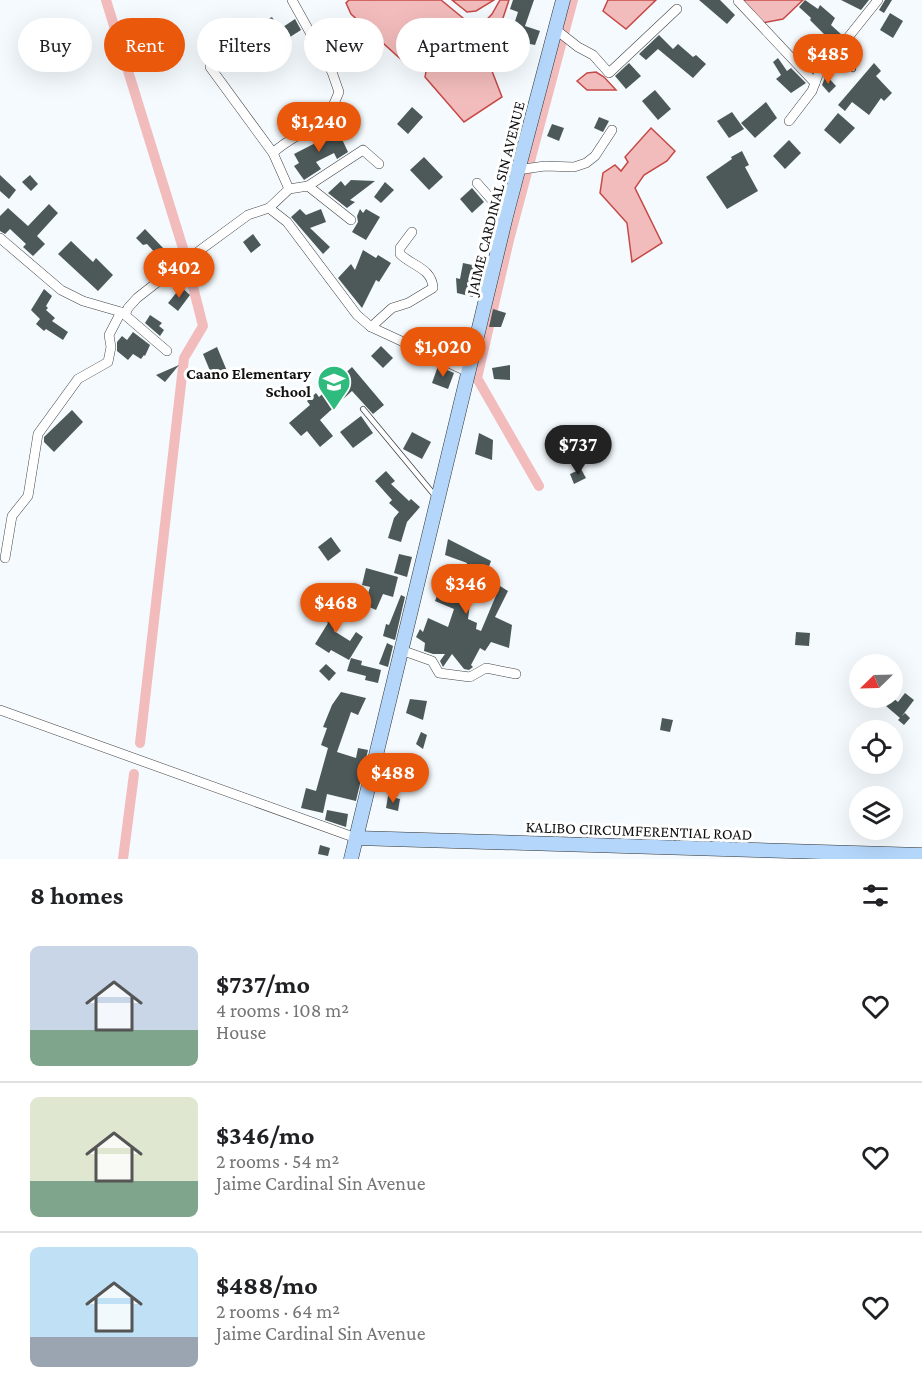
<!DOCTYPE html>
<meta charset="utf-8">
<style>
:root{--surface:#fff;--page:#f6f6f6;--text:#202124;--muted:#757577;--line:#e0e0e0;--accent:#ea580c}
body{margin:0;font-family:"Crimson Pro",serif;background:var(--page);color:var(--text);height:100vh;display:flex;flex-direction:column;font-size:22px;white-space:nowrap}
*{box-sizing:border-box;margin:0}
p{font-size:20px;color:var(--muted)}
.icon{flex:none;width:33px;height:33px;fill:none;stroke:currentColor;stroke-width:2;stroke-linecap:round;stroke-linejoin:round}
.map{position:relative;height:859px;overflow:hidden}
.side{display:flex;flex-direction:column;background:var(--surface);flex:1}
.side>*{flex:none}
.banner{position:absolute;left:18px;top:18px;width:600px;height:54px;display:flex;gap:12px}
.needle{width:39px;rotate:247deg}
.buttons{position:absolute;left:849px;top:654px;display:grid;gap:12px}
.buttons a{display:grid;place-items:center;width:54px;height:54px;border-radius:50%;background:var(--surface);box-shadow:0 6px 24px #0002;font-size:30px}
.price{position:absolute;translate:-50% -51px;padding:0 14px;border-radius:21px;background:var(--accent);color:#fff;font-size:20px;line-height:39px;filter:drop-shadow(0 2px 3px #0008)}
.price::after{content:'';position:absolute;left:50%;top:36px;width:18px;height:14px;margin-left:-9px;background:inherit;clip-path:polygon(0 0,100% 0,50% 100%)}
.price.active{background:#222;color:#fff}
ul{padding:0;list-style:none}
li{display:flex;align-items:center;gap:18px;height:150px;padding:0 30px}
li+li{border-top:2px solid var(--line)}
li span{display:grid;place-items:center;flex:none;width:168px;height:120px;border-radius:9px;color:#555}
li>.icon{margin-inline-start:auto}
span .icon{width:72px;height:72px;fill:#fffc;stroke-width:1}
li b{font-size:26px}
h2{display:flex;justify-content:space-between;align-items:center;height:72px;padding:0 30px;font-size:26px}
.pill{padding:0 21px;border-radius:27px;background:var(--surface);box-shadow:0 6px 24px #0002;font-size:21px;line-height:54px}
.pill.active{background:var(--accent);color:#fff}
.map>svg:first-child{display:block}
</style>
<div class="map">
<svg width="922" height="859" viewBox="0 0 922 859">
<rect width="100%" height="100%" fill="#f4fafe"/>
<g fill="#f3bcbc" stroke="#c64946" stroke-width="1.5">
<polygon points="349,0 441,0 463,18 455,26 454,31 405,63 351,14 346,3"/>
<polygon points="452,0 494,0 476,11 467,12"/>
<polygon points="500,0 509,0 496,39 485,53 502,97 464,122 425,77 427,66 456,54 466,36 474,33 492,14"/>
<polygon points="608,0 656,0 626,29 603,11"/>
<polygon points="737,0 803,0 783,19 762,23"/>
<polygon points="596,72 604,77 616,90 587,90 577,81 587,73"/>
<polygon points="651,128 675,151 667,161 644,175 635,188 662,243 632,262 627,223 600,193 603,173 615,165 621,171 628,162 625,157"/>
</g>
<g fill="none" stroke-linecap="round" stroke-linejoin="round">
<g stroke="#f3bcbc" stroke-width="10">
<polyline points="106,0 186,258"/>
<polyline points="539,486 477,378 509,240 573,0"/>
<polyline points="140,743 184,358 203,326 187,263"/>
<polyline points="123,859 134,774"/>
</g>
</g>
<g fill="#4d5959">
<polygon points="513,0 534,0 525,26 540,31 535,45 530,44 525,60 511,56 516,39 510,37 518,12 510,9"/>
<polygon points="699,0 720,0 735,15 727,24"/>
<polygon points="805,0 818,9 820,5 835,18 831,25 842,35 828,51 818,42 825,35 810,20 811,18 799,7"/>
<polygon points="841,0 869,0 861,10"/>
<polygon points="885,0 892,0 884,13 879,10"/>
<polygon points="890,13 903,21 893,38 880,30"/>
<polygon points="272,17 279,29 270,33 264,21"/>
<polygon points="295,19 301,30 290,37 283,27"/>
<polygon points="659,35 673,49 678,44 693,57 696,55 706,64 693,78 658,49 646,60 639,54"/>
<polygon points="778,58 787,71 791,68 806,83 791,93 776,79 781,75 773,62"/>
<polygon points="629,63 641,76 626,89 615,76"/>
<polygon points="874,63 881,71 876,76 892,93 884,101 881,98 869,115 852,102 845,111 838,105"/>
<polygon points="826,75 836,86 829,93 822,85"/>
<polygon points="655,90 671,109 658,120 642,101"/>
<polygon points="766,102 777,118 755,138 741,123"/>
<polygon points="412,107 423,117 408,134 397,124"/>
<polygon points="732,112 744,129 729,138 717,121"/>
<polygon points="838,113 855,128 840,144 824,130"/>
<polygon points="599,117 609,121 603,132 594,128"/>
<polygon points="328,123 338,139 341,137 348,152 337,159 334,153 316,162 321,169 304,180 294,166 299,163 294,154 327,137 322,128"/>
<polygon points="552,124 564,128 559,141 547,136"/>
<polygon points="789,140 801,153 785,169 773,156"/>
<polygon points="742,151 749,165 745,167 758,191 727,209 706,177 732,159 731,157"/>
<polygon points="424,157 443,177 429,190 410,170"/>
<polygon points="0,175 16,190 9,199 0,191"/>
<polygon points="30,175 38,184 31,191 22,182"/>
<polygon points="351,180 375,181 350,200 355,202 347,208 328,193 341,181 345,186"/>
<polygon points="385,182 394,190 381,203 374,197"/>
<polygon points="472,188 484,202 472,213 460,199"/>
<polygon points="49,204 58,213 37,236 45,244 33,256 23,247 26,244 10,229 5,234 0,231 0,216 8,208 28,226"/>
<polygon points="300,209 306,215 321,209 326,222 310,228 330,247 323,254 291,217"/>
<polygon points="360,209 363,213 366,209 380,217 366,240 352,232 358,222 357,216"/>
<polygon points="145,229 164,249 157,255 147,244 143,245 136,238"/>
<polygon points="253,234 261,245 251,253 243,242"/>
<polygon points="71,241 93,262 96,258 113,275 98,291 58,254"/>
<polygon points="363,250 376,258 378,255 391,263 379,282 376,280 362,308 338,278 351,264 355,270"/>
<polygon points="463,263 477,266 474,283 476,284 473,297 457,293 456,278 460,279"/>
<polygon points="181,287 190,295 178,311 168,303"/>
<polygon points="44,289 52,296 46,306 48,308 46,310 55,318 52,321 68,332 63,340 46,329 44,331 36,324 40,319 31,310"/>
<polygon points="493,309 506,313 501,327 489,327"/>
<polygon points="150,315 162,323 159,326 164,330 160,336 145,323"/>
<polygon points="133,332 150,345 145,356 144,355 141,359 133,354 128,360 117,351 117,342 122,336 127,340"/>
<polygon points="442,336 459,340 455,358 439,351"/>
<polygon points="381,346 393,358 383,368 371,356"/>
<polygon points="217,347 227,371 213,378 203,354"/>
<polygon points="179,365 165,382 156,375"/>
<polygon points="510,365 510,380 494,379 492,368"/>
<polygon points="438,366 454,373 448,389 432,383"/>
<polygon points="352,367 384,405 373,414 352,391 320,420 333,436 320,447 307,431 301,436 289,423 310,405 307,401 316,393 319,397"/>
<polygon points="72,410 83,422 54,452 44,442 44,437"/>
<polygon points="361,416 373,433 353,448 340,432"/>
<polygon points="581,429 588,439 580,445 573,435"/>
<polygon points="412,432 431,442 422,459 403,449"/>
<polygon points="479,433 493,440 492,460 475,454"/>
<polygon points="581,469 586,478 574,484 570,474"/>
<polygon points="386,471 395,481 391,484 409,501 411,499 420,507 407,522 401,542 388,538 394,518 399,512 389,503 392,500 375,481"/>
<polygon points="331,537 341,551 328,561 318,547"/>
<polygon points="448,539 491,561 477,599 471,597 468,619 477,623 476,629 481,631 500,586 508,591 495,617 512,625 509,648 491,642 485,651 480,648 471,665 473,667 469,670 464,669 452,654 443,667 440,661 445,654 433,654 424,651 425,643 416,637 420,629 423,632 428,618 448,627 454,609 435,601 440,588 456,596 467,563 445,555"/>
<polygon points="399,554 412,557 407,577 394,573"/>
<polygon points="366,568 398,577 393,597 383,594 376,610 367,606 366,600 370,587 362,585"/>
<polygon points="401,595 405,597 395,640 383,636 386,624 389,625"/>
<polygon points="328,599 335,605 331,609 343,616 334,631 350,641 356,632 363,637 349,660 331,650 329,653 315,644 328,623 316,613"/>
<polygon points="796,632 810,633 809,646 795,645"/>
<polygon points="387,643 393,646 388,667 379,664"/>
<polygon points="351,658 362,661 361,665 381,670 378,683 365,680 366,676 347,671"/>
<polygon points="326,664 336,673 329,681 319,671"/>
<polygon points="341,692 366,698 358,715 351,712 337,752 356,758 358,748 368,750 356,801 327,794 323,813 301,808 306,788 316,791 328,748 321,745 327,728 323,727 332,705"/>
<polygon points="905,693 914,700 902,716 905,713 910,718 904,725 898,720 900,718 886,706 893,698 898,702"/>
<polygon points="410,699 427,701 423,720 406,713"/>
<polygon points="662,718 673,720 670,732 660,730"/>
<polygon points="421,732 427,735 423,749 416,744"/>
<polygon points="388,796 400,799 398,811 386,808"/>
<polygon points="327,810 348,814 346,827 325,820"/>
<polygon points="320,845 330,848 328,856 318,854"/>
</g>
<g fill="none" stroke-linecap="round" stroke-linejoin="round">
<g stroke="#434343" stroke-width="6">
<g id="service">
<polyline points="836,54 853,69"/>
<polyline points="363,409 436,497"/>
</g>
</g>
<g stroke="#434343" stroke-width="10">
<g id="minor">
<polyline points="738,1 815,83"/>
<polyline points="555,29 578,47 593,55 609,73 677,9"/>
<polyline points="210,67 273,153"/>
<polyline points="789,121 812,91 818,75 878,0"/>
<polyline points="517,170 545,166 574,167 586,163 595,156 612,130"/>
<polyline points="477,183 506,216"/>
<polyline points="308,186 363,150 379,164"/>
<polyline points="289,189 308,186 351,220"/>
<path d="M269,208L289,189L273,153C288,138 316,128 328,114C333,108 336,99 339,92L332,72L292,0"/>
<polyline points="0,238 61,290 83,301 121,312 125,315 128,308 137,298 169,273 248,215 269,208 287,222 357,315 371,327 468,372"/>
<polyline points="125,315 167,351"/>
<path d="M371,327L392,308L408,303L433,288C432,268 412,266 400,254V248L412,232"/>
<polyline points="5,558 12,516 28,496 38,434 78,379 108,362 111,347 109,335 121,312"/>
<polyline points="401,650 432,661 439,673 470,677 486,668 516,674"/>
<polyline points="0,710 356,838"/>
</g>
</g>
<g stroke="#323232" stroke-width="15">
<g id="secondary">
<polyline points="356,838 922,855"/>
<polyline points="351,859 506,216 563,0"/>
</g>
</g>
<use href="#service" stroke="#fff" stroke-width="4.5"/>
<use href="#minor" stroke="#fff" stroke-width="9"/>
<use href="#secondary" stroke="#b3d6fa" stroke-width="14"/>
</g>
<defs>
<g id="school-pin" transform="scale(1.725)"><path d="M0 17L-7.5 6A9.5 9.5 0 1 1 7.5 6Z" fill="#2fba7e" stroke="#fff"/><path d="M0-5L7-2L0 1L-7-2ZM-4 1L0 2.5L4 1V4Q0 6-4 4Z" fill="#fff"/></g>
</defs>
<g fill-rule="evenodd">
<use href="#school-pin" x="334" y="382"/>
</g>
<g text-anchor="middle" stroke-width="6" stroke-linejoin="round" paint-order="stroke">
<g font-size="16" fill="#101010" stroke="#fff">
<text transform="translate(495 198) rotate(-76)" y="6">JAIME CARDINAL SIN AVENUE</text>
<text transform="translate(639 830) rotate(2)" y="6">KALIBO CIRCUMFERENTIAL ROAD</text>
</g>
<g font-size="16" font-weight="bold" fill="#101010" stroke="#fff" text-anchor="end">
<text x="311" y="379">Caano Elementary<tspan x="311" dy="18">School</tspan></text>
</g>
</g>
</svg>
<div class="buttons">
<a><svg class="needle" viewBox="-14 -14 28 28"><path d="M0-13l5 13h-10z" fill="#e53935"/><path d="M0 13l5-13h-10z" fill="#757577"/></svg></a>
<a><svg class="icon" aria-label="locate" viewBox="0 0 24 24"><circle cx="12" cy="12" r="6"/><path d="M12 2v4M12 18v4M2 12h4M18 12h4"/></svg></a>
<a><svg class="icon" aria-label="layers" viewBox="0 0 24 24"><path d="M12 4l9 5-9 5-9-5zM3 14l9 5 9-5"/></svg></a>
</div>
<b class="price" style="left:828px;top:85px">$485</b>
<b class="price" style="left:319px;top:153px">$1,240</b>
<b class="price" style="left:179px;top:299px">$402</b>
<b class="price" style="left:443px;top:378px">$1,020</b>
<b class="price active" style="left:578px;top:476px">$737</b>
<b class="price" style="left:466px;top:615px">$346</b>
<b class="price" style="left:336px;top:634px">$468</b>
<b class="price" style="left:393px;top:804px">$488</b>
<div class="banner">
<a class="pill">Buy</a>
<a class="pill active">Rent</a>
<a class="pill">Filters</a>
<a class="pill">New</a>
<a class="pill">Apartment</a>
</div>
</div>
<section class="side">
<h2>8 homes<svg class="icon" aria-label="filters" viewBox="0 0 24 24"><path d="M4 7h16M4 17h16"/><circle cx="9" cy="7" r="2"/><circle cx="15" cy="17" r="2"/></svg></h2>
<ul>
<li><span style="background:linear-gradient(#c9d6e8 70%,#7fa58c 0)"><svg class="icon" aria-label="home" viewBox="0 0 24 24"><path d="M3 11l9-7 9 7M6 9v11h12V9"/></svg></span><div><b>$737/mo</b><p>4 rooms · 108 m²</p><p>House</p></div><svg class="icon" aria-label="heart" viewBox="0 0 24 24"><path d="M12 20l-8-8c-3-5 5-10 8-4 3-6 11-1 8 4z"/></svg></li>
<li><span style="background:linear-gradient(#dfe7d0 70%,#7fa58c 0)"><svg class="icon" aria-label="home" viewBox="0 0 24 24"><path d="M3 11l9-7 9 7M6 9v11h12V9"/></svg></span><div><b>$346/mo</b><p>2 rooms · 54 m²</p><p>Jaime Cardinal Sin Avenue</p></div><svg class="icon" aria-label="heart" viewBox="0 0 24 24"><path d="M12 20l-8-8c-3-5 5-10 8-4 3-6 11-1 8 4z"/></svg></li>
<li><span style="background:linear-gradient(#bfe0f5 75%,#9aa5b1 0)"><svg class="icon" aria-label="home" viewBox="0 0 24 24"><path d="M3 11l9-7 9 7M6 9v11h12V9"/></svg></span><div><b>$488/mo</b><p>2 rooms · 64 m²</p><p>Jaime Cardinal Sin Avenue</p></div><svg class="icon" aria-label="heart" viewBox="0 0 24 24"><path d="M12 20l-8-8c-3-5 5-10 8-4 3-6 11-1 8 4z"/></svg></li>
</ul>
</section>
